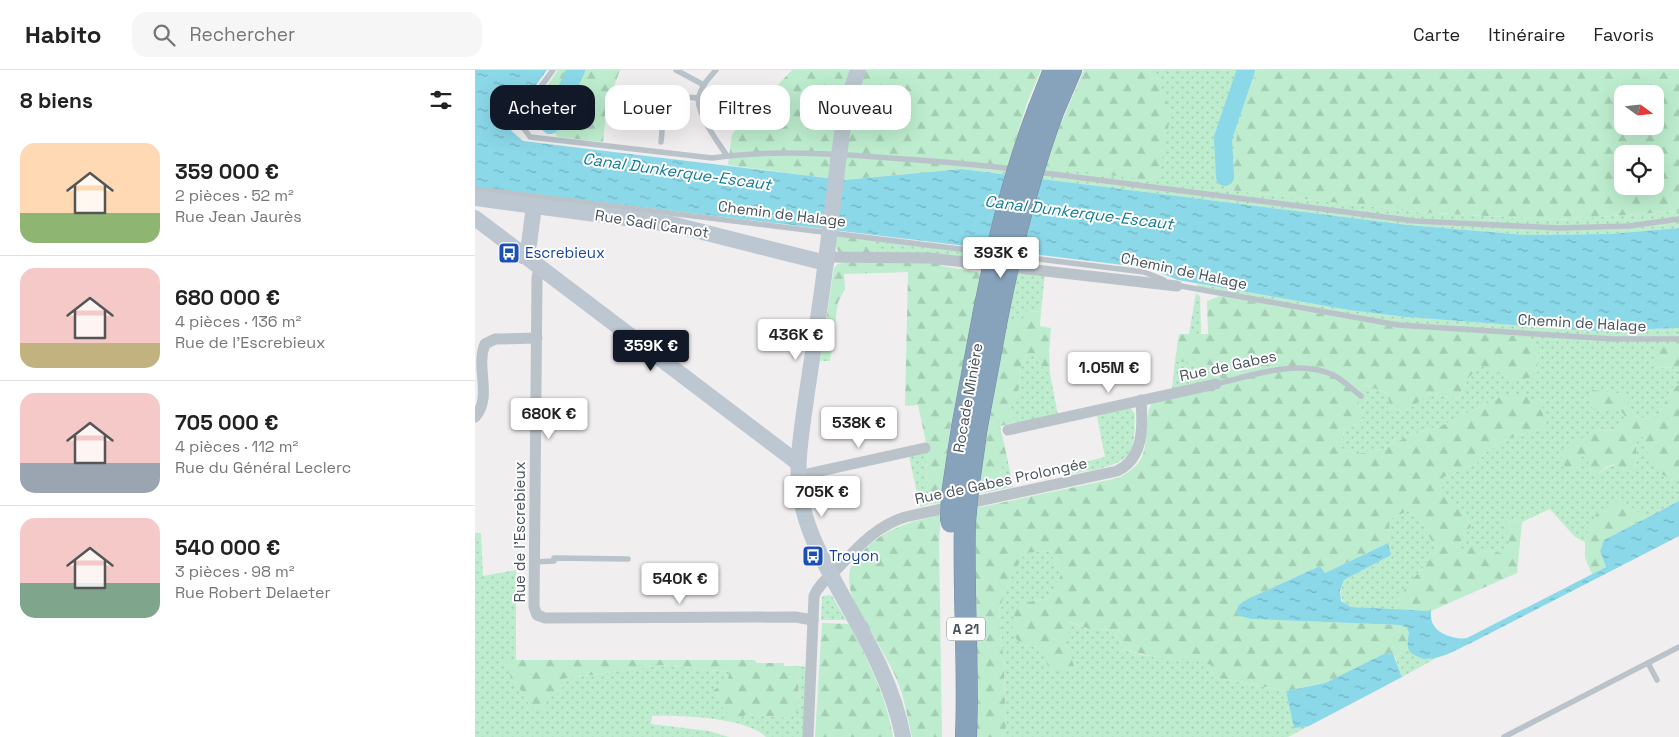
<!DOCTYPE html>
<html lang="fr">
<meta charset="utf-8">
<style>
:root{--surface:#fff;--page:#f6f6f6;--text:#222;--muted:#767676;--line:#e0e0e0;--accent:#111827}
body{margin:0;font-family:"Space Grotesk",sans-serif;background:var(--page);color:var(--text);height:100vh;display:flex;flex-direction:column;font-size:19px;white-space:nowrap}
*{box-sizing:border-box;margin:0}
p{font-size:16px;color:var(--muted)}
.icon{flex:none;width:28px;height:28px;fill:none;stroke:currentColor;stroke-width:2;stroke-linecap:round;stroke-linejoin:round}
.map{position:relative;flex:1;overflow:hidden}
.sheet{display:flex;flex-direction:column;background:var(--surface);width:475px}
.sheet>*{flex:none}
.banner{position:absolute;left:15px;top:15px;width:475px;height:45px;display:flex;gap:10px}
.needle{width:32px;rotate:105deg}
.fabs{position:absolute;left:1139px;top:15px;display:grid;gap:10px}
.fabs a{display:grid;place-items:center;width:50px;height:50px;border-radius:10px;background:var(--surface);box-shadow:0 5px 20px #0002;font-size:25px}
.price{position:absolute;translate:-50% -42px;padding:0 11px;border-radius:5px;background:#fff;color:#222;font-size:16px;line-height:32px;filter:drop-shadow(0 1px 2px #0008)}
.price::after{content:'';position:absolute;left:50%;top:30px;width:15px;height:11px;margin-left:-8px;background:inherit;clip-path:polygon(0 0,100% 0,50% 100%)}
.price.selected{background:var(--accent);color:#fff}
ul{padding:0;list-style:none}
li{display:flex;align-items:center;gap:15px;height:125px;padding:0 20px}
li+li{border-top:1px solid var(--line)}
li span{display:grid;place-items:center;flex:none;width:140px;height:100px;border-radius:15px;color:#555}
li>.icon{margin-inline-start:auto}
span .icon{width:60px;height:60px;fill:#fffc;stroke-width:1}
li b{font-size:21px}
h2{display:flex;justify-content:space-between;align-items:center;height:60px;padding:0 20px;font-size:21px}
.pill{padding:0 18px;border-radius:15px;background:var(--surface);box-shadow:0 5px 20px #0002;font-size:18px;line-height:45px}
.pill.selected{background:var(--accent);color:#fff}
header{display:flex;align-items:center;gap:30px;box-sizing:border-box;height:70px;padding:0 25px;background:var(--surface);border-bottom:1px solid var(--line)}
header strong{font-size:24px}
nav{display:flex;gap:28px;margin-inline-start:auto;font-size:18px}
.search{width:350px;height:45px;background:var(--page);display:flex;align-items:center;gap:12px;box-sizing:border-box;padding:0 18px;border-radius:15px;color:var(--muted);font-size:19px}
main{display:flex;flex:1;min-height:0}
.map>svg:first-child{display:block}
</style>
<header>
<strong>Habito</strong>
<div class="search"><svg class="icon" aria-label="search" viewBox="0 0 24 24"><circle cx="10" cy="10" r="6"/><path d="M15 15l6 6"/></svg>Rechercher</div>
<nav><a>Carte</a><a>Itinéraire</a><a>Favoris</a></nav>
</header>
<main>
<section class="sheet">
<h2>8 biens<svg class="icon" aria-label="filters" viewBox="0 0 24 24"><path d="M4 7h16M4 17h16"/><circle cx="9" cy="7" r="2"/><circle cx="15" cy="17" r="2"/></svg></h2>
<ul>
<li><span style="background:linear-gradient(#ffd9b3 70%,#8fb573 0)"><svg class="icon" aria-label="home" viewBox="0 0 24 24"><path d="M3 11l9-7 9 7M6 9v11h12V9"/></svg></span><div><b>359 000 €</b><p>2 pièces · 52 m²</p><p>Rue Jean Jaurès</p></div></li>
<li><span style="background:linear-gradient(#f6c9c9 75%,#c2b280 0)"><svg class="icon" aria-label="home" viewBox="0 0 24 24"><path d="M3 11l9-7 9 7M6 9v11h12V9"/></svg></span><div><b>680 000 €</b><p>4 pièces · 136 m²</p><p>Rue de l'Escrebieux</p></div></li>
<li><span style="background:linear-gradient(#f6c9c9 70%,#9aa5b1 0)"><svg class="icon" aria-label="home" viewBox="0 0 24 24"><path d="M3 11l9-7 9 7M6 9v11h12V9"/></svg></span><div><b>705 000 €</b><p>4 pièces · 112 m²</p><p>Rue du Général Leclerc</p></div></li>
<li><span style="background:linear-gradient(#f6c9c9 65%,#7fa58c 0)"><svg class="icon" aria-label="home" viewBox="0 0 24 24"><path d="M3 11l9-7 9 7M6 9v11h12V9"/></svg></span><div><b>540 000 €</b><p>3 pièces · 98 m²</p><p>Rue Robert Delaeter</p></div></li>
</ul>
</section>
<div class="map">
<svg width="1204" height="667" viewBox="0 0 1204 667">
<defs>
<pattern id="grass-dots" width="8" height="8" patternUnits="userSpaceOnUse" patternTransform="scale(1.25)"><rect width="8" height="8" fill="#bdedce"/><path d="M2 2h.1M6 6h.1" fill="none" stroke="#a4cdb3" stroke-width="1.8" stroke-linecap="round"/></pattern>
<pattern id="forest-firs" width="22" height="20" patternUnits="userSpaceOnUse" patternTransform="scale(1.25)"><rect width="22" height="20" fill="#bdedce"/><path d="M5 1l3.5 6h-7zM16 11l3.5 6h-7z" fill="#a4cdb3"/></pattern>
<pattern id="water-ripples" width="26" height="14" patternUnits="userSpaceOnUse" patternTransform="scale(1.25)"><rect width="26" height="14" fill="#8bd8e9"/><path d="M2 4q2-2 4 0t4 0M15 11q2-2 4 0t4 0" fill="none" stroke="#73b2c0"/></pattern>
</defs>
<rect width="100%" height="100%" fill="#f0eeee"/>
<g fill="url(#grass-dots)">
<polygon points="671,0 782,0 765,45 754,120 940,142 1082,150 1204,141 1204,158 1134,164 1051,165 933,155 566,109 567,97 684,9"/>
<polygon points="398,170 511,185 510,191 400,185"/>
<polygon points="543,200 570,203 566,241 552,242 547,250 532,250"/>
<path d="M722,214L874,240L931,247L1120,261L1204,258V275H1180V298L1204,297V315L1198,317L1184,344L1170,349L1145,340L1154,351L1141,360L1122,361L1103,389L1112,383L1115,399L1124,404C1137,391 1144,395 1160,398L1162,369L1167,364L1173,384L1197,410L1204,405V431L1171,448L1146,431L1122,443L1110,472L1100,467L1075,439L1047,452L1032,451V466L1036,477L1029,484L986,483L979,481L996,456L987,439L967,423L966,408L1001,394L1011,382L1033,369L1069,358L1027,326L968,355L935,365L909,379L882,384L866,379L869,360L886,353L888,343L880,327L891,315L912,323L916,340L934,339L954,323L983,329L993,308L1006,295L1041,310L1062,307L1063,276L968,261L922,257L745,226L746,221L722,217Z"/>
<polygon points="721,223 725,226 726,264 714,264"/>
<polygon points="553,283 560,283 564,294 575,304 583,345 539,353 535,336 543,325 546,297"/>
<polygon points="700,291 735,294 738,310 697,319"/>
<path d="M655,337L660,344C659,355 661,371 655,382C645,399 608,401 590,405L589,397L630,387L622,346Z"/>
<polygon points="453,382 451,402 454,434 445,437 434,386"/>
<polygon points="532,387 538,417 522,420 528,391"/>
<path d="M939,438L962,481L927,522L920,540L876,537C863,532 865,522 869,510L915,485L913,473L915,449Z"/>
<path d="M0,463H6L8,506L41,500V590H32L36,609L48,623L56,638L88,609L186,595L255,602L253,610L272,643C285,647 300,646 314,648L323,640L324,596L333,597L329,667H291C271,647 204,645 177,646L176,654L234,661L254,667H0Z"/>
<polygon points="575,481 586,505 574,528 553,532 546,575 567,577 601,601 591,574 594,552 617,560 638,559 648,579 668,585 695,589 722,590 736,595 737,607 811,621 819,657 834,656 813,667 531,667 529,596 524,540 535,509 549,483"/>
<polygon points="354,525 357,526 371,550 346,550 347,528 348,526"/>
<path d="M933,579C941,589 950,590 963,587L927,607L920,587Z"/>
</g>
<g fill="url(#forest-firs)" fill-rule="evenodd">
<polygon points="83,0 145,0 132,35 128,72 83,67 70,52 70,19"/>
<polygon points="317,0 566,0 552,33 530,104 487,99 369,110 253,95 257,64"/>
<polygon points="609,0 671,0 684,9 696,43 683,111 567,97"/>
<path d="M782,0H1204V141L1082,150L940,142L754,120L765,45ZM1148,24H1180V56H1148ZM1148,84H1180V116H1148Z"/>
<polygon points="361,165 398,170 400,185 365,184 360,176"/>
<polygon points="373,191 460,192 467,196 507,203 475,359 467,433 454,434 451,402 453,382 443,335 430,336 433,202 369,204 370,219 363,232 355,291 345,291 359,198 363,194"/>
<path d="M745,226L922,257L1051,267L1063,276L1062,307L1041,310L1006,296L993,308L983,329L954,323L934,339L916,340L912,323L891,315L880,327L888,343L886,353L869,360L866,379L882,384L909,379L935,365L968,355L1027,326L1050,325L1067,334L1069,358L1033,369L1011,382L1001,394L966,408L968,423L987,439L996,456L980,481L986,483L998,477L1029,484L1036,477L1032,466V451L1047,452L1042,503L956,541L920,540L927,522L962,481L939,438L915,449L913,473L850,503L845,496L765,533L776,549L925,555L932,558L935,563L932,572L933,579L920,587L915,583L850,613L811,621L737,607L736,595C718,589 711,591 694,589C678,587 663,583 648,579L638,559L617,560L595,552L591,574L601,601L574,600L567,577L546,575L537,563L540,540L553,532L574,528L586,505L575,481L550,483L535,509L524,540L529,596L531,667H501C505,591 499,514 501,438L643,408C671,394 670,382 672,354C673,345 673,339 678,331L740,318L735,295L700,291L704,264H733L732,231Z"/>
<polygon points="566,241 565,256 576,258 574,281 575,304 564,294 560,283 553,283 546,297 543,325 535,336 539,353 525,356 532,387 528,391 522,420 502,424 532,250 547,250 552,242"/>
<polygon points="1179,275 1204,275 1204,297 1179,298"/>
<polygon points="1204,315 1204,405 1197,410 1183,402 1173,384 1167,365 1162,370 1160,398 1149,404 1139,394 1131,397 1124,404 1115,399 1111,384 1103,389 1105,400 1091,401 1086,385 1102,370 1122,361 1141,360 1154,351 1145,340 1118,340 1114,329 1117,320 1150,324 1157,344 1170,349 1184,344 1198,317"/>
<polygon points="1146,430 1171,448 1129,470 1125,481 1131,497 1117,504 1110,488 1110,472 1114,459 1122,442"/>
<path d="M466,445L464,472L467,667H437C433,650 430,631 424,615C419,602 412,589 405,577C394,554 369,528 375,500C377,491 384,486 390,479C411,458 437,451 466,445Z"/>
<path d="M347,553L374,554C392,589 412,627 418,667H340Z"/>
<path d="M31,590H280L281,593H309V596H324L323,640L314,648C300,646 285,647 272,643L261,653L247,637L238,621L253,610L254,602L186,595L88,609L87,623L71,625L69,640L56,638L48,623L36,609Z"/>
</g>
<g fill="url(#water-ripples)">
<polygon points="0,0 72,0 31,56 48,71 369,110 487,99 933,155 1051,165 1134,164 1204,158 1204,258 1120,261 931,247 874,240 703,210 673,198 0,117"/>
<path d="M1204,431V466L996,573C980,580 958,595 941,586C930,581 932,573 934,563L932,558L925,555L776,549L762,545C761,534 766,533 775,528L845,496L850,503L913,473L916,485L869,510L865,521L866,531L876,537L956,541C956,545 956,551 958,554C963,565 982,570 992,568L1131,497L1125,481L1129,470Z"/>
<polygon points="911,583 918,584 927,607 834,656 819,658 811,621 850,613"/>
</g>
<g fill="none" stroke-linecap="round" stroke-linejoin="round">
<g stroke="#8bd8e9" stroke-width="18">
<polyline points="75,55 101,0"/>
<polyline points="750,107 748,68 771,0"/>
</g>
<g stroke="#728da7" stroke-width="22">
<g id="highway">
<polyline points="564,38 579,0"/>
<polyline points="578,42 596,0"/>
<polyline points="493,420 502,357 522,249"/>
<polyline points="477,424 487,357 508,246"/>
<path d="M490,452C488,524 494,595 491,667"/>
</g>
</g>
<g stroke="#bac3ca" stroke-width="5.5">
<path d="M78,0L42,49L55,67L237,88C291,80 347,83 401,87C447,90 492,93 538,99"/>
<polyline points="201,0 229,15"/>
<path d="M241,0C234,8 227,15 224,26C219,41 244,73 252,86"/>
<path d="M186,72C190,40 182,23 223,28"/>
<polyline points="562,102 940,151 1083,158 1154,156 1204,149"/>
<polyline points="0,119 517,183"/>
<polyline points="539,186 669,202 689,210"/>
<polyline points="700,215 923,255 1138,269 1204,269"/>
<path d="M741,314C776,306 823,288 858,305C868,310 877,319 886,326"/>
<polyline points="59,492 79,491 79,488 153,489"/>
<polyline points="1173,593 1182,610"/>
<polyline points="1029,667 1204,577"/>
</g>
<g stroke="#bac3ca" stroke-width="11">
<polyline points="351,187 454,188 702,216"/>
<polyline points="64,198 62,208 59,537 62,545 70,548 320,547 338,550"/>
<path d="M0,347C18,327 0,297 10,274L20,269L62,268"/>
<polyline points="533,360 741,314"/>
<polyline points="323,406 450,378"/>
<path d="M333,667L339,526C343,515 354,507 362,499C382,478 401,456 430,447L642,401C669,388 668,357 666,330"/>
</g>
<g stroke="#bcc7d1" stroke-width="16">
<polyline points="363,92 371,37 383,0"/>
<polyline points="0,128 196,154 351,193"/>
<polyline points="0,148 323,393"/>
<path d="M352,183C346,232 338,281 331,329C326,367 318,405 329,442C336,469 350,494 363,518C389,565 418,613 428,667"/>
<polyline points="48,186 54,174 59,136"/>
</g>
<use href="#highway" stroke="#87a2bb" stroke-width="21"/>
<g stroke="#728da7" stroke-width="22" stroke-linecap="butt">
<g id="highway-bridge">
<path d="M508,246C522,175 538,105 564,38"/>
<path d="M522,249C536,178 553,110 578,42"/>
<polyline points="476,452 477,424"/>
<polyline points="490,452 493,420"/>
</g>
</g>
<polyline stroke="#bcc7d1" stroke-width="16" points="352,183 363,92"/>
<use href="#highway-bridge" stroke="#87a2bb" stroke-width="21"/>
</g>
<defs>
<g id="bus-square" transform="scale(1.125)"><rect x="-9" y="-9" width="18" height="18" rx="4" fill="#1a4fb4" stroke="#fff"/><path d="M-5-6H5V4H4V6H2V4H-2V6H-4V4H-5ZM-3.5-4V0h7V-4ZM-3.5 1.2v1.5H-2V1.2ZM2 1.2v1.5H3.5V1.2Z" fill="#fff"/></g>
</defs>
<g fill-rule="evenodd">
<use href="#bus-square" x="34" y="183"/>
<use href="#bus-square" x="338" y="486"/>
</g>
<g text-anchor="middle" stroke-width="4" stroke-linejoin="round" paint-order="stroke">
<rect fill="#fff" stroke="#7e868c" stroke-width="1" x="472" y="547.5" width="38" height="23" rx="4"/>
<g font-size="14" font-weight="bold" fill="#47525a">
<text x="491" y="564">A 21</text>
</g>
<g font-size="15" fill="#47525a" stroke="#fff">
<text transform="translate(307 144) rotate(7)" y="5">Chemin de Halage</text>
<text transform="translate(177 154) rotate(9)" y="5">Rue Sadi Carnot</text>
<text transform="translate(709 201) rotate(12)" y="5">Chemin de Halage</text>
<text transform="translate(1107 253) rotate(3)" y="5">Chemin de Halage</text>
<text transform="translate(753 296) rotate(-12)" y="5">Rue de Gabes</text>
<text transform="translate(493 328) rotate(-80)" y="5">Rocade Minière</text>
<text transform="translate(526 411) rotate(-12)" y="5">Rue de Gabes Prolongée</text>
<text transform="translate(45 462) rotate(-90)" y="5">Rue de l'Escrebieux</text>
</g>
<g font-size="15" fill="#164399" stroke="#fff" text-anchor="start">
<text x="50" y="188">Escrebieux</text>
<text x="354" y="491">Troyon</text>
</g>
<g font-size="16" font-style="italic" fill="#117c94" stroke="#fff">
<text transform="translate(202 101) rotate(8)" y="6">Canal Dunkerque-Escaut</text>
<text transform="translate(604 142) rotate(7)" y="6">Canal Dunkerque-Escaut</text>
</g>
</g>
</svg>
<div class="fabs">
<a><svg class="needle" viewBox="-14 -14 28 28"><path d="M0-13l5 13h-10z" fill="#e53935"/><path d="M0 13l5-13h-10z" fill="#767676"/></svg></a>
<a><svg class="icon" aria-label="locate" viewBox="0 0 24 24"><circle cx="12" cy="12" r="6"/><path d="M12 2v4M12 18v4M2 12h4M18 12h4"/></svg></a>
</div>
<b class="price" style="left:526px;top:209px">393K €</b>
<b class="price" style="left:321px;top:291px">436K €</b>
<b class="price selected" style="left:176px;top:302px">359K €</b>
<b class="price" style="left:634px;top:324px">1.05M €</b>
<b class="price" style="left:74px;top:370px">680K €</b>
<b class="price" style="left:384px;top:379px">538K €</b>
<b class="price" style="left:347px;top:448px">705K €</b>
<b class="price" style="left:205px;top:535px">540K €</b>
<div class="banner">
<a class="pill selected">Acheter</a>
<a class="pill">Louer</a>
<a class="pill">Filtres</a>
<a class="pill">Nouveau</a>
</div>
</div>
</main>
